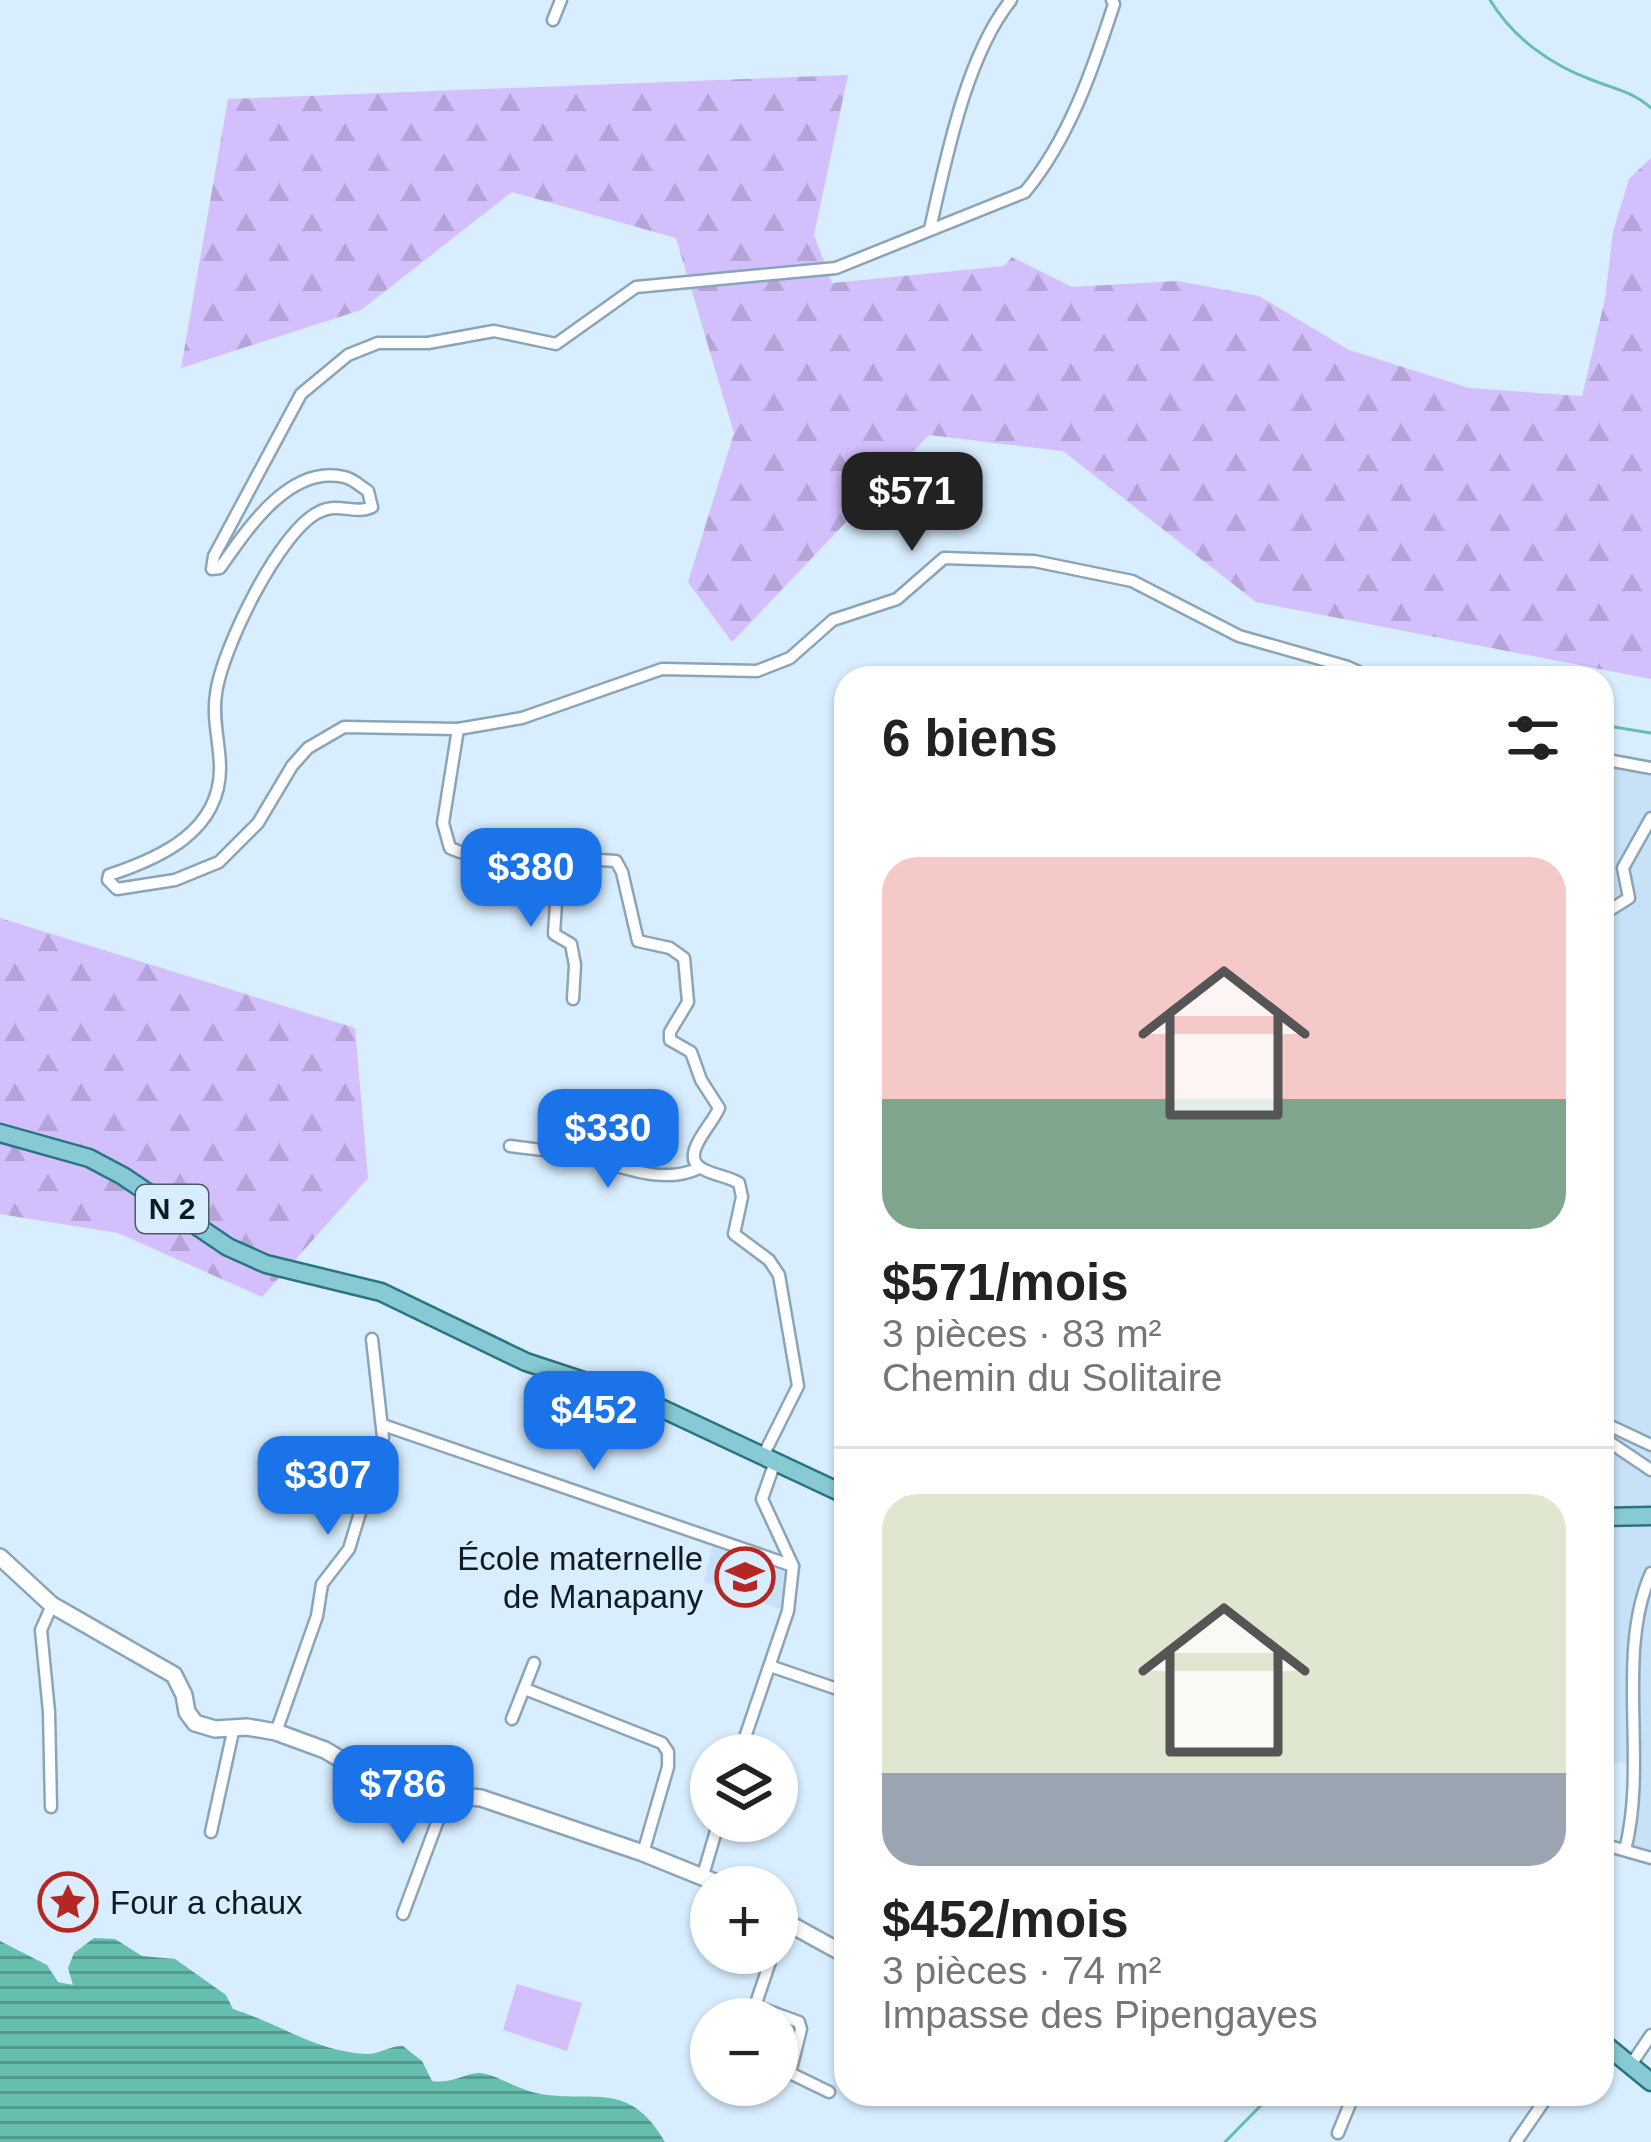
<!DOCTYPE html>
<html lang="fr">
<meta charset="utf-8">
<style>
:root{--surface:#fff;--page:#f2f2f2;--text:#222;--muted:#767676;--line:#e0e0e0;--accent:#1a73e8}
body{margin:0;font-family:Helvetica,sans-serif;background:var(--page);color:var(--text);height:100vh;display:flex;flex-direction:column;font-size:45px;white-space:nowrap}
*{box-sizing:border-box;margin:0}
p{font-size:39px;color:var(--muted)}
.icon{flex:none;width:66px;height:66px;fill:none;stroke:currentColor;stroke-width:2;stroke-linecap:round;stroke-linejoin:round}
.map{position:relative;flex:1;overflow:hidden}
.sheet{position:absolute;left:834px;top:666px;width:780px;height:1440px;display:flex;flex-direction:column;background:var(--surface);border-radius:36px;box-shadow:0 3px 9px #0004}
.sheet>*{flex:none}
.fabs{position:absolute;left:690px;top:1734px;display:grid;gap:24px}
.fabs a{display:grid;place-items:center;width:108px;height:108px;border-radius:50%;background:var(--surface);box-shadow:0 3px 9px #0004;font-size:60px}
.price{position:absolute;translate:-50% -102px;padding:0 27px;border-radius:24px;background:var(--accent);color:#fff;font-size:39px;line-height:78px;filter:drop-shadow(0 3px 6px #0008)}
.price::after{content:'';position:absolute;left:50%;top:72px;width:36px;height:27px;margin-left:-18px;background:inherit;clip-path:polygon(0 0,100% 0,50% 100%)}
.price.current{background:#222;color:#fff}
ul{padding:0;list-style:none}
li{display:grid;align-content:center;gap:24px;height:636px;padding:0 48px}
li+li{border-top:3px solid var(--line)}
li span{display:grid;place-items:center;height:372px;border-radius:36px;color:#555}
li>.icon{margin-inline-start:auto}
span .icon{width:216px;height:216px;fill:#fffc;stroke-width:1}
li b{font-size:51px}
h2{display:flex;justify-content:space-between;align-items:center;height:144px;padding:0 48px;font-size:51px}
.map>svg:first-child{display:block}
</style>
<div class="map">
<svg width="1651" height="2142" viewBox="0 0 1651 2142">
<defs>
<pattern id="forest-firs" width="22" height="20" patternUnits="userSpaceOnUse" patternTransform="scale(3)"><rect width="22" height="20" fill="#d3bffc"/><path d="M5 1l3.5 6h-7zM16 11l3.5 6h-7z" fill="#b4a4d8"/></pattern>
<pattern id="water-rules" width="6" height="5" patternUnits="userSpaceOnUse" patternTransform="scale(3)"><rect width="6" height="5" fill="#66beaf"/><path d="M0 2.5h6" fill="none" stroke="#539a8e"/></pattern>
</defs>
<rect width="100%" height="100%" fill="#d8eeff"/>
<g fill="#c7e2f7">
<polygon points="1602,764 1651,776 1651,1858 1625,1850 1636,1762 1602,1763"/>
<polygon points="712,1546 785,1572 781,1609 704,1582"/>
</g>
<g fill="url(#forest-firs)">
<polygon points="848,75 814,235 832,283 1004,266 1012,257 1072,287 1177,281 1259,296 1349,350 1469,388 1582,396 1605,299 1613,232 1629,179 1651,158 1651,679 1256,602 1063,451 929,435 732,642 688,582 734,433 676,238 512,192 361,310 181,368 228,99"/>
<polygon points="0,918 355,1028 368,1178 262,1297 118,1233 0,1214"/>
</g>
<polygon fill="#d3bffc" points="517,1984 582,2003 567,2051 503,2030"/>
<path fill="url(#water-rules)" d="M94,1938L115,1939L142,1956L175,1959L226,1995L233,2009C278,2023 317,2052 367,2054C380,2054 389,2046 403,2046L422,2061L432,2081C451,2084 461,2075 478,2073C491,2072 516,2088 532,2092C589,2106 627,2076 665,2142H0V1941L47,1965L58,1982L73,1985L68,1968L74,1953Z"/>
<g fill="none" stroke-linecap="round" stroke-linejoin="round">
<g stroke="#66beaf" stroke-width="3">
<path d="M1490,0C1513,38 1551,65 1592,80C1614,89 1632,91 1651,108"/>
<polyline points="1602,725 1651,733"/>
<polyline points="1225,2142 1272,2094"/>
</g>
<g stroke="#8ba5b8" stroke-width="15">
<g id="street">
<path d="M1112,0L1114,4C1093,69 1069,139 1025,192L836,268L636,287L556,344L494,331L428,343H378L348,355L301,394L214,556L212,569L220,568C246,531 289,464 344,477C352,478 360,486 368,491L372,507C356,515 338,502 319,512C279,531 221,651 216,694C212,719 220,744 220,768C220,831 161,858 109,875L108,880L117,889L175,880L219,862L258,823L292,766L308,748L344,727L458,729L522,718L662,669L757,671L790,658L833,620L897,599L944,558L1034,561L1132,581L1239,636L1348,667L1371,678"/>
<polyline points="553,20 561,0"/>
<path d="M930,229C946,159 966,56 1011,0"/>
<path d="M458,729L443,823L450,848L460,852L616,861L622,872L638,941L670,948L684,958L688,1002L670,1032V1040L691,1052L701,1080L719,1108C714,1123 679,1155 701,1168C712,1175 727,1176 739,1183L742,1197L734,1234L769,1260L779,1275L798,1386L763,1456"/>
<polyline points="1602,759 1651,768"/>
<polyline points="559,856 554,934 571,944 575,965 573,999"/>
<polyline points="1602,915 1629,898 1623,868 1651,818"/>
<path d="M510,1146C532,1149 555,1151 577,1155C615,1163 661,1187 699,1168"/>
<polyline points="1602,1422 1651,1445"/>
<polyline points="383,1425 793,1566"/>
<polyline points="1602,1437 1651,1470"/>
<polyline points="770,1666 846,1692"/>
<polyline points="525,1689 662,1743 668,1752 668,1767 643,1853"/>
<polyline points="512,1719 534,1663"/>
<polyline points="276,1732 317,1616 322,1584 349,1549 383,1437 372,1339"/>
<polyline points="739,1755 788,1611 793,1566 762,1499 775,1462"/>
<polyline points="51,1807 49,1712 41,1630 52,1605"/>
<polyline points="211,1832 234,1727"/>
<polyline points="1602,1844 1651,1858"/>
<path d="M1625,1850C1648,1761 1615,1654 1651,1573"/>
<polyline points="703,1875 719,1821"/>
<polyline points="403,1914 447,1796"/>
<polyline points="777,1940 783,1921"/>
<polyline points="773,1953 755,2006 799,2022 801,2029 790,2073 829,2092"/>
<polyline points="1630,2066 1651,2035"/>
<polyline points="1338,2133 1354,2094"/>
<polyline points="1516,2142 1549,2094"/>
</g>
</g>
<g stroke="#8ba5b8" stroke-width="20">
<g id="secondary">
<polyline points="0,1557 52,1605 174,1675 184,1695 187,1712 195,1723 215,1729 247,1727 276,1732 325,1750 391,1789 481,1798 643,1853 727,1887"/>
<polyline points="777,1917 846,1955"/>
</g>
</g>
<g stroke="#2a7583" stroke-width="21">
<g id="primary">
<polyline points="0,1133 89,1158 123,1176 228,1247 266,1264 381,1292 526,1362 650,1403 846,1495"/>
<polyline points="1602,1517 1651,1516"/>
<polyline points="1602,2042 1651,2082"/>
</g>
</g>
<use href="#street" stroke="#fff" stroke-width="10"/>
<use href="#secondary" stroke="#fff" stroke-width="15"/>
<use href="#primary" stroke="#88cad4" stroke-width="16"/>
</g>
<defs>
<g id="school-ring" transform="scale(3)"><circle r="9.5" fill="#d8eeff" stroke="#b62723" stroke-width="1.5"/><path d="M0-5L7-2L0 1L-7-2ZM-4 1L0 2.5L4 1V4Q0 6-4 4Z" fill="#b62723"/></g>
<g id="sight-ring" transform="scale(3)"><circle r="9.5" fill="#d8eeff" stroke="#b62723" stroke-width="1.5"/><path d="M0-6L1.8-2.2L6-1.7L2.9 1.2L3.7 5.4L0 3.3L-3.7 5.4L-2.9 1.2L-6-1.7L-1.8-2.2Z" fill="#b62723"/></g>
</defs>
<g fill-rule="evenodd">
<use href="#school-ring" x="745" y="1577"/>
<use href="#sight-ring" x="68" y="1902"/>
</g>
<g text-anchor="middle" stroke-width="10" stroke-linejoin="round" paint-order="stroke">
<rect fill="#d8eeff" stroke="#4c5a64" stroke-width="3" x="136" y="1185" width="72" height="48" rx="9"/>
<g font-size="30" font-weight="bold" fill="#101a21">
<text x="172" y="1219">N 2</text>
</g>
<g font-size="33" fill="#101a21" stroke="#d8eeff" text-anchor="end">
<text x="703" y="1570">École maternelle<tspan x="703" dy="38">de Manapany</tspan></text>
<text x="110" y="1914" text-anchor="start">Four a chaux</text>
</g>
</g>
</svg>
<div class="fabs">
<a><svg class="icon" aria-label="layers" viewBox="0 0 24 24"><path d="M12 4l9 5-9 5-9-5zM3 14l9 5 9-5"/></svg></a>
<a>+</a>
<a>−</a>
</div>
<b class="price current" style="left:912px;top:554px">$571</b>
<b class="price" style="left:531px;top:930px">$380</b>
<b class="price" style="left:608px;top:1191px">$330</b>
<b class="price" style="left:594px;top:1473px">$452</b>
<b class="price" style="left:328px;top:1538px">$307</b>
<b class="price" style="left:403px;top:1847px">$786</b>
<section class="sheet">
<h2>6 biens<svg class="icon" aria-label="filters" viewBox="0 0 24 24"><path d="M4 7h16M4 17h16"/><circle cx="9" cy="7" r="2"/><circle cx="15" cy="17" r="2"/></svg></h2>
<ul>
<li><span style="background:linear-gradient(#f6c9c9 65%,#7fa58c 0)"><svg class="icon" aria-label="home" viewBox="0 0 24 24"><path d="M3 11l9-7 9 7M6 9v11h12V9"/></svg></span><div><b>$571/mois</b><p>3 pièces · 83 m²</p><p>Chemin du Solitaire</p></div></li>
<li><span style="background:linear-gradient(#dfe7d0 75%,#9aa5b1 0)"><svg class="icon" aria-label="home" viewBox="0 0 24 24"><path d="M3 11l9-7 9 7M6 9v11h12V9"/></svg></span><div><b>$452/mois</b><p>3 pièces · 74 m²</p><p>Impasse des Pipengayes</p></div></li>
</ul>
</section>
</div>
